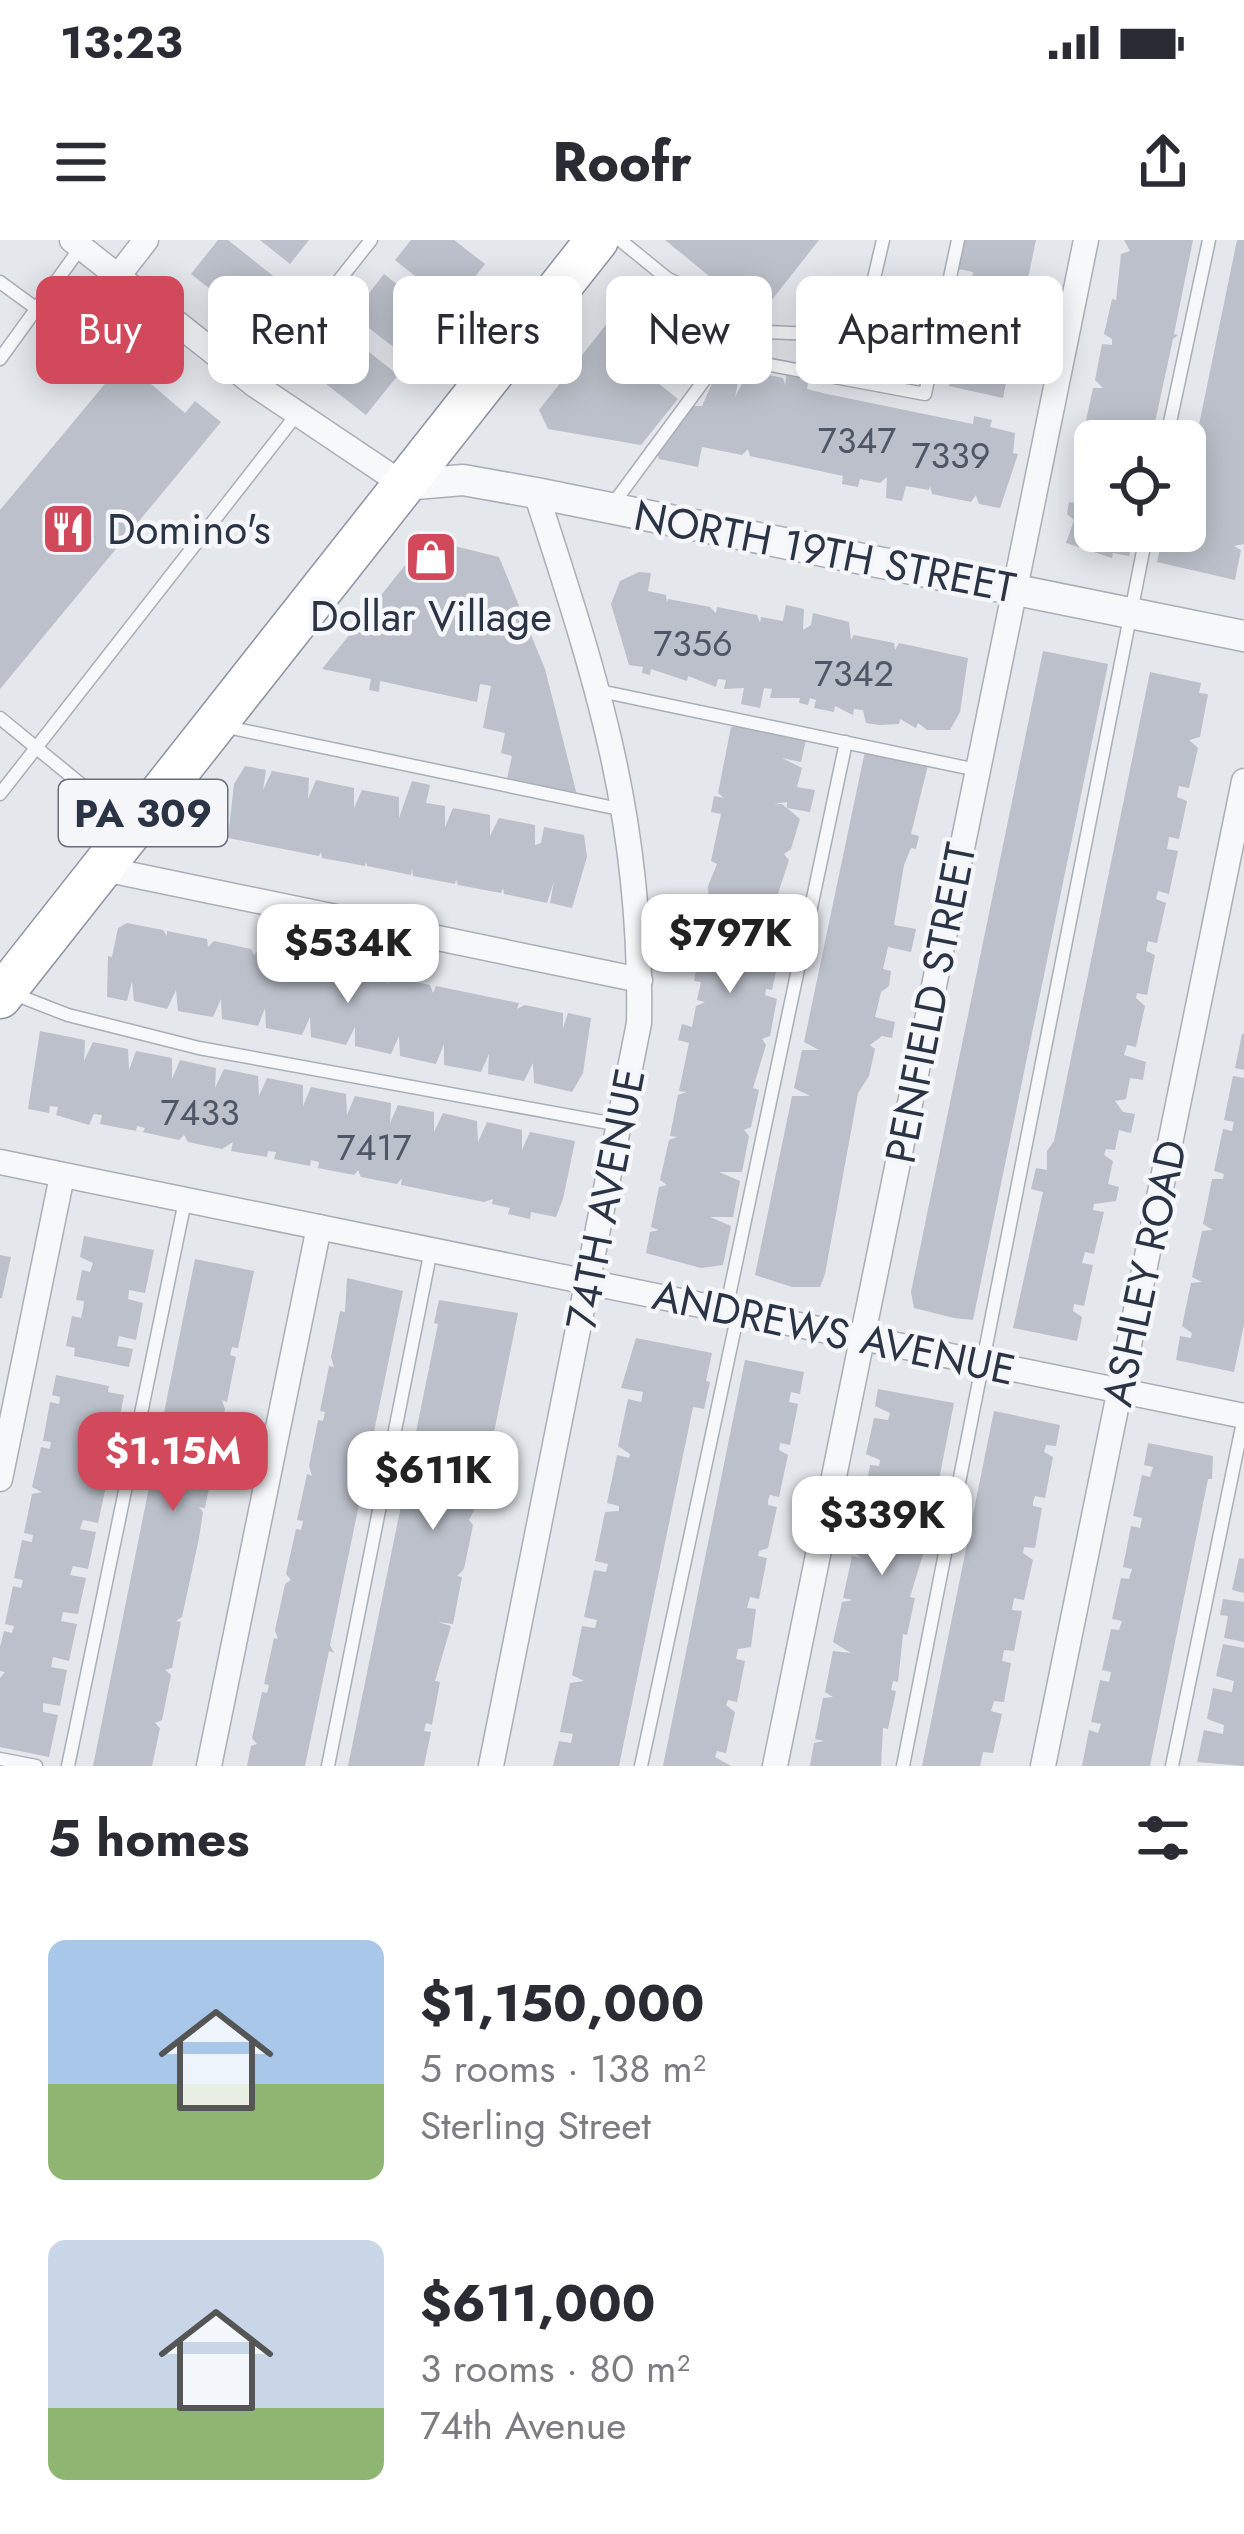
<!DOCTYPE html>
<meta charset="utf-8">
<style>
:root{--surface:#fff;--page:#f2f2f3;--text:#2b2b33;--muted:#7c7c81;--accent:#d1495b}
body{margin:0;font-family:Jost,sans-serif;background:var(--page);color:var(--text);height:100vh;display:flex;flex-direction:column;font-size:45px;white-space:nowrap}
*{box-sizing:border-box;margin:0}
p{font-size:39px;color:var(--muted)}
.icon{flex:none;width:66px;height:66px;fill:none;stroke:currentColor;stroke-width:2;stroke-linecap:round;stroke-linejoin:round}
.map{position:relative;height:1526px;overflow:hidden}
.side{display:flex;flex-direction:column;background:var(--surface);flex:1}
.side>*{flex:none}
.banner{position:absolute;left:36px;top:36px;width:1173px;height:108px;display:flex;gap:24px}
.controls{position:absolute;left:1074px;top:180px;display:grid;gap:24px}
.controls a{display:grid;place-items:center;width:132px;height:132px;border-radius:18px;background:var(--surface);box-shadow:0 6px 30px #0003;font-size:60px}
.price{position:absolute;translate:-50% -102px;padding:0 27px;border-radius:24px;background:#fff;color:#222;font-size:39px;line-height:78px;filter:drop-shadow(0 3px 6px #0008)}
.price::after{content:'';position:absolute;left:50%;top:72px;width:36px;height:27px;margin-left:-18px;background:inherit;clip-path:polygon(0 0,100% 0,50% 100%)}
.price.on{background:var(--accent);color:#fff}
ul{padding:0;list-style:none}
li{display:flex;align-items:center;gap:36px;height:300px;padding:0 48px}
li span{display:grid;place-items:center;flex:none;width:336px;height:240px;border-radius:18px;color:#555}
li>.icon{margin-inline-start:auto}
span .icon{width:144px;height:144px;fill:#fffc;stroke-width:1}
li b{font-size:51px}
h2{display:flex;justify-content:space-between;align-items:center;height:144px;padding:0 48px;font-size:51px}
.pill{padding:0 42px;border-radius:18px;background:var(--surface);box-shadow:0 6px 30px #0003;font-size:42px;line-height:108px}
.pill.on{background:var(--accent);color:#fff}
.status{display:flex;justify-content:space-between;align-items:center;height:84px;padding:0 60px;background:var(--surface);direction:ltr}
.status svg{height:33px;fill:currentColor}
header{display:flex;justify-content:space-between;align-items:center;height:156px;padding:0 48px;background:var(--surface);font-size:54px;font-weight:700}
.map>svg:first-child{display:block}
</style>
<div class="status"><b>13:23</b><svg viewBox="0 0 49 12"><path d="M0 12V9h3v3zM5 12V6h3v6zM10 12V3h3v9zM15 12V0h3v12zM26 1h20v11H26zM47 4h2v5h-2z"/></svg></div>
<header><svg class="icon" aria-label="menu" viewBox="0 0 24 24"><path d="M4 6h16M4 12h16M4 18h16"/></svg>Roofr<svg class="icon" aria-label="share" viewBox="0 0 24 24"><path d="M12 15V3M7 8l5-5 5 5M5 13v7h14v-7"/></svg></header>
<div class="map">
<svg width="1244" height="1526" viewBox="0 0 1244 1526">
<rect width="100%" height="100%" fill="#e4e7ec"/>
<g fill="#bbc0ca">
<polygon points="218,0 228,0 277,39 247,78 191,34"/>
<polygon points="260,0 309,0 290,24"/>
<polygon points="411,0 454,0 485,24 452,66 395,20"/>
<polygon points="665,0 819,0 771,61 770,71 766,68 758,76"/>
<polygon points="964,0 1036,0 1028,38 1014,40 1026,46 1018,83 1004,82 1003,87 1017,91 1009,129 995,133 1007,138 1003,158 949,146 963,77 947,74 952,50 969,54 973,32 958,29"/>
<polygon points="1124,0 1193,0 1174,94 1178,95 1173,99 1151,201 1095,201 1095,291 1134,291 1129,316 1113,313 1112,318 1066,303 1074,280 1067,274 1069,262 1075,263 1075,238 1085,240 1086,234 1076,230 1084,193 1094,195 1085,185 1093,148 1103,148 1095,140 1102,104 1112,105 1112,99 1104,94 1112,59 1116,60 1121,14 1130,11"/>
<polygon points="1237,0 1244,0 1244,304 1234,306 1241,310 1235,340 1157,322 1163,294 1176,297 1177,291 1185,291 1185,253"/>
<polygon points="384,34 441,79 409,119 352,75"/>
<polygon points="634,49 694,98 683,111 692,118 684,127 677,120 661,140 635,119 632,122 678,159 641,205 548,189 539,170"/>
<polygon points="340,89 398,135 366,175 308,130"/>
<polygon points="124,121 185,173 195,161 221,182 0,449 0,270"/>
<polygon points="717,132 739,138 735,157 745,138 762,142 764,134 783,138 785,145 787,132 809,136 807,149 827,154 973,184 974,176 992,180 990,187 1015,193 1013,213 1018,214 1000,268 979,264 976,255 971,262 932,254 930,246 929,250 906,246 902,261 886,258 887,237 880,243 860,239 858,247 842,244 843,236 750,216 748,209 742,215 702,207 698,227 659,219 655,208 689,166 702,166"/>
<polygon points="426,299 499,317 545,429 577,555 507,539 512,516 501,513 505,493 483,488 491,446 480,444 477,462 380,441 379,452 369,450 371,439 322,429"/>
<polygon points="639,332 651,333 648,351 666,355 667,363 668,359 710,367 716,373 717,367 757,375 760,383 761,377 783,381 786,365 804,369 803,390 811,385 813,373 849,382 851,400 854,395 894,403 895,410 899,403 968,418 960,472 950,490 927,490 918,483 916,488 900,479 899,484 879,485 866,483 863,470 854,469 853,475 835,466 834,472 814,468 816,460 810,458 808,465 799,463 800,458 770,458 772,449 764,448 760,468 741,464 744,448 724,449 726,440 718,439 716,447 688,436 687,441 651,429 650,435 642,433 643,427 629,425 611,364 620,341"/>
<polygon points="1043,411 1108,424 973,1080 954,1078 914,1068 911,1052"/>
<polygon points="1150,432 1201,443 1199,453 1208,454 1200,497 1189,500 1198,508 1189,548 1179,546 1178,551 1177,557 1187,561 1179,599 1169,597 1167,609 1178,611 1169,654 1158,651 1156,659 1166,663 1157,703 1148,701 1146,711 1155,715 1147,755 1137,753 1136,758 1145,766 1136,807 1127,805 1124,815 1146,822 1143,840 1130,838 1126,859 1115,861 1123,872 1135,874 1131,893 1119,890 1115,910 1106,909 1104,915 1113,921 1108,944 1119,947 1116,961 1094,964 1093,970 1104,972 1094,1014 1085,1012 1082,1023 1093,1025 1084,1066 1074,1064 1073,1071 1082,1077 1077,1101 1013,1088 1043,952 1031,949 1036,928 1047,930 1047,911 1054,901"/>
<polygon points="739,486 806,500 801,522 782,518 802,528 797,547 815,550 810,572 787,568 787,562 774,564 782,564 800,579 791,609 784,614 789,620 775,663 789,667 781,704 774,705 773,711 780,713 772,750 766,749 765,755 777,759 770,796 762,799 766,805 753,848 759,850 751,887 744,890 749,896 742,932 719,932 740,941 733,977 710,977 731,986 723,1025 701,1028 646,1013 650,992 659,990 651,987 659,947 667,945 660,940 669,900 677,897 670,896 678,855 687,852 679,851 689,803 678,800 682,784 692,787 696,766 705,762 697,760 701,742 694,741 698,719 707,716 700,713 707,673 716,670 709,668 708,646 717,624 711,621 721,574 711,572 714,556 724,558 718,553 731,487"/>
<polygon points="865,511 928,525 911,594 919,596 916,609 911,608 904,625 894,685 916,689 911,712 888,707 883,729 891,731 889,746 881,752 875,777 895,782 892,798 882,796 870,805 875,809 869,836 858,853 825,1034 820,1047 792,1047 755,1035 792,856 810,856 794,848 802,810 819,810 804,802"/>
<polygon points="245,526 266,530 263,550 272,531 309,538 308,559 316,540 354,548 354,568 362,550 399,557 399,578 412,541 430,545 426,563 445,566 445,587 453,568 490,575 490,596 499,578 535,585 535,605 541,603 544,587 584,595 587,617 572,668 550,663 554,641 547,663 504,654 503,648 501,653 458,645 456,639 455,644 413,636 412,628 411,635 367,626 366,622 365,626 322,618 321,612 319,616 228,598 234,544"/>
<polygon points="127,683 163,690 167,696 167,691 207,699 208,707 214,701 251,709 254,715 259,710 295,718 296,723 303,719 340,726 344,735 347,728 384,735 388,744 392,737 430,745 433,753 436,746 519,763 517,769 525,765 563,773 563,788 568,773 591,778 583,833 572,852 534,843 533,823 524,841 488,834 489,814 481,832 444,825 444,804 436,824 400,816 399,796 391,814 355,806 355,787 346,805 311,797 310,777 302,795 266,788 265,768 258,786 222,779 221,759 213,777 178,771 176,750 167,769 134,761 132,741 127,761 107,757 108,716 112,717 118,688"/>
<polygon points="40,791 85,800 84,821 93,802 128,809 129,830 136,811 172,818 172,839 180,820 216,828 215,848 224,829 258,836 259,856 267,838 303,845 303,866 311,847 346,854 347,875 355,856 391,863 390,883 398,865 434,872 434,892 443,873 477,881 478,902 487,882 522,890 522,910 530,892 575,901 563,959 556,977 531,972 530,979 508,974 510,968 492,964 493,959 484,962 401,945 402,938 397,944 361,937 358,930 354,935 318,928 319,922 311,920 310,926 274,919 276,912 268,911 267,917 231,911 233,902 222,909 188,902 184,895 179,900 143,892 145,888 137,886 136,891 100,884 102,875 94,874 89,885 56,875 58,867 50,866 49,873 28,869"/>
<polygon points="1242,794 1244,794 1244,830 1235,828"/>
<polygon points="1233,836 1244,838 1244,1084 1234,1132 1176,1120 1180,1096 1191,1098 1192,1093 1182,1086 1191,1043 1202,1042 1192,1037 1202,991 1213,990 1203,984 1212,939 1223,939 1224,934 1214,931 1223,889 1232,891 1234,882 1224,880"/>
<polygon points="84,996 154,1010 145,1053 129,1050 128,1059 143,1063 136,1100 119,1096 117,1106 133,1109 129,1127 74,1116 75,1108 66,1106 72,1076 81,1078 83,1069 84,1061 76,1060 82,1030 90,1032 93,1023 80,1017"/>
<polygon points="0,1015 11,1017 2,1058 0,1058"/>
<polygon points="195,1019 254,1031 238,1108 232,1107 230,1115 236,1117 227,1162 222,1160 225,1169 216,1215 209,1218 214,1223 205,1268 199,1267 203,1272 199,1298 182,1377 176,1381 181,1382 172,1428 165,1430 171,1435 162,1480 155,1483 160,1488 152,1526 93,1526"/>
<polygon points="347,1038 403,1051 330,1405 334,1413 329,1411 305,1526 247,1526 251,1506 257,1504 252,1498 262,1452 267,1453 269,1445 264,1444 274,1398 278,1399 275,1390 285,1344 291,1340 286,1334 296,1289 301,1290 303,1281 297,1280 307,1234 312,1236 309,1226 318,1180 323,1181 325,1172 320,1171 329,1126 334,1127 331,1117 340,1071 345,1072"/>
<polygon points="439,1060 518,1073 481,1257 469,1280 473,1285 464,1329 457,1336 462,1337 453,1384 438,1382 451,1386 435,1441 440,1442 432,1485 426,1483 424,1491 431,1492 424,1526 348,1526 438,1084 434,1083"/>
<polygon points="636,1098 712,1113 706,1141 710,1142 704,1169 693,1167 619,1526 553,1526 559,1501 571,1503 573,1494 560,1492 570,1443 584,1441 572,1435 582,1386 595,1388 597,1380 584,1377 594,1330 606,1332 608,1324 595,1321 605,1272 619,1271 619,1266 607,1263 617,1215 629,1218 630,1214 618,1206 628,1159 641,1162 643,1152 621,1148"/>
<polygon points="745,1120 804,1132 800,1154 791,1152 789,1162 798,1164 790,1205 780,1203 779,1210 788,1215 779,1257 770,1255 768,1260 768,1265 777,1267 768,1308 759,1311 758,1316 767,1318 759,1359 750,1357 747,1368 756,1369 751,1407 738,1409 736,1419 745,1421 737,1462 728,1460 726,1465 735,1472 726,1513 717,1511 715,1517 731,1526 663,1526"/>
<polygon points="56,1135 109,1146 108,1152 124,1155 117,1191 100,1188 99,1197 115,1201 107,1236 91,1234 90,1243 106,1246 98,1283 83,1280 80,1289 96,1292 88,1329 73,1326 70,1335 86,1338 78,1374 63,1372 61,1381 77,1384 69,1421 53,1417 51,1427 67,1430 60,1466 43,1463 43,1472 58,1475 49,1517 0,1507 0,1438 5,1432 0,1431 0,1407 4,1391 12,1393 14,1386 5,1384 13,1346 21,1348 23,1340 14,1338 22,1300 32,1302 33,1295 24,1293 32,1254 42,1252 32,1247 41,1207 50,1209 51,1202 43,1201 50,1162 59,1164 60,1157 52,1155"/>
<polygon points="878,1149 954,1163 936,1255 930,1258 934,1263 927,1302 921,1300 919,1310 924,1311 910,1357 915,1358 907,1395 903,1394 898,1442 893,1441 891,1450 896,1451 888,1489 883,1488 881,1526 810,1526 814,1503 824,1501 815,1499 823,1458 833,1457 825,1452 833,1411 851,1413 833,1402 842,1362 853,1360 843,1358 852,1316 861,1318 854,1312 855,1270 869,1273 871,1266 863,1265 870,1225 879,1226 880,1220 866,1214 874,1178 888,1180 890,1173 875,1166"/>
<polygon points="994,1171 1060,1185 1056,1206 1046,1205 1044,1212 1053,1217 1045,1258 1035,1256 1033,1262 1033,1266 1042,1268 1035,1308 1024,1307 1023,1313 1033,1320 1024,1360 1014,1358 1012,1370 1022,1371 1014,1411 1004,1410 1003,1415 1002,1421 1011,1423 1004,1462 994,1461 991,1471 1002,1474 993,1513 983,1512 980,1526 922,1526"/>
<polygon points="1148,1203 1213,1216 1212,1239 1208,1239 1150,1526 1082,1526 1089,1490 1098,1493 1101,1484 1091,1482 1100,1440 1109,1442 1111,1432 1102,1430 1111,1389 1119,1390 1122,1381 1112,1379 1121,1338 1129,1339 1132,1329 1123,1327 1131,1286 1140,1288 1142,1278 1133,1276 1142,1235 1150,1237 1153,1227 1144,1225"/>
<polygon points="1239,1318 1244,1319 1244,1353 1232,1350"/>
<polygon points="1223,1359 1244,1362 1244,1402 1224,1398 1228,1376 1220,1375"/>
<polygon points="1223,1404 1244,1408 1244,1526 1197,1522 1204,1490 1223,1494 1224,1485 1207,1479 1213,1448 1232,1452 1234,1441 1216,1436"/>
</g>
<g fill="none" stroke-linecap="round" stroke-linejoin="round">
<g stroke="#a9aeb7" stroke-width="15">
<g id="service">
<polyline points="620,0 668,39 718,61 766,92 815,94 872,47 883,0"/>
<polyline points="0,42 37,69"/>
<polyline points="0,119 81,7"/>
<polyline points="256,145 371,0"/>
<polyline points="1166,201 1209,0"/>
<polyline points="610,268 722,116 925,154 958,0"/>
<polyline points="600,451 977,530"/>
<polyline points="0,478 127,582"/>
<polyline points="227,487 624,570"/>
<polyline points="0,554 297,174"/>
<polyline points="14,754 68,775 199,808 620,885"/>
<polyline points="726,1070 846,502"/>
<polyline points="0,1519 36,1526"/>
<polyline points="68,1526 185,961"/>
<polyline points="328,1526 431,1010"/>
<polyline points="641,1526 738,1073"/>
<polyline points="903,1526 1147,291"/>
<polyline points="1172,1526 1244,1177"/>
</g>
</g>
<g stroke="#a9aeb7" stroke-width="27">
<g id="minor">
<polyline points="72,0 255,145 404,245"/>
<polyline points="118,36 146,0"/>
<polyline points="99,628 640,740"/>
<polyline points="0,922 1244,1176"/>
<polyline points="0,1239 62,936"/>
<polyline points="209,1526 319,987"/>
<path d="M491,1526L639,783C643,581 598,443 536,253"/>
<polyline points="775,1526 1086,0"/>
<polyline points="1043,1526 1244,541"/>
</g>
</g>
<g stroke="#a9aeb7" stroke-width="33">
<polyline id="tertiary" points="404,245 463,240 536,253 1244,396"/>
</g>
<g stroke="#8b94a3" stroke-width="45">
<polyline id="trunk" points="0,757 597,0"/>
</g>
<use href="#service" stroke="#f7f8fa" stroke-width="12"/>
<use href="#minor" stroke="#f7f8fa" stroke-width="24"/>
<use href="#tertiary" stroke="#f7f8fa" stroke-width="30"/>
<use href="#trunk" stroke="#fff" stroke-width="42"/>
</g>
<defs>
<g id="restaurant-square" transform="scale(2.7)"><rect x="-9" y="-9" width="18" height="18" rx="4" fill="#d1495b" stroke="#f4f6f9"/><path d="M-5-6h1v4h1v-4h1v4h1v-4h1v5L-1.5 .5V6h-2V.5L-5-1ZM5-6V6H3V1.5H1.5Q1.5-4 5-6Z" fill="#fff"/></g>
<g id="shop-square" transform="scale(2.7)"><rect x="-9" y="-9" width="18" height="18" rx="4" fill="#d1495b" stroke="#f4f6f9"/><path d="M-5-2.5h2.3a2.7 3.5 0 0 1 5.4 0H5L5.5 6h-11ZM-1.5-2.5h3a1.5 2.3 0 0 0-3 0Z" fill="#fff"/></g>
</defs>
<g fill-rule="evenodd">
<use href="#restaurant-square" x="68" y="289"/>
<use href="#shop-square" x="431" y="317"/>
</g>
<g text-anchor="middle" stroke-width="9" stroke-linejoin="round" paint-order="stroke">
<g font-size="36" fill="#4f5766">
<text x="857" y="213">7347</text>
<text x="951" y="228">7339</text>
<text x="693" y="416">7356</text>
<text x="854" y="446">7342</text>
<text x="200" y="885">7433</text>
<text x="374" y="920">7417</text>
</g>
<rect fill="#f4f6f9" stroke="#676e7b" stroke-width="3" x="59" y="540" width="168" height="66" rx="9"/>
<g font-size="39" font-weight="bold" fill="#2b3445">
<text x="143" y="587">PA 309</text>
</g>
<g font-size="42" fill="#2b3445" stroke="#f4f6f9" text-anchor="start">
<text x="107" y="304">Domino's</text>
<text x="431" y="391" text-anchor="middle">Dollar Village</text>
</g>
<g font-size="42" fill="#2b3445" stroke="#f4f6f9">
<text transform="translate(825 311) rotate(11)" y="15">NORTH 19TH STREET</text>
<text transform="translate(930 763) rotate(-79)" y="15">PENFIELD STREET</text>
<text transform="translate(605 959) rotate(-79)" y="15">74TH AVENUE</text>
<text transform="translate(1144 1033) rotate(-78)" y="15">ASHLEY ROAD</text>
<text transform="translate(834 1092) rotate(12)" y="15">ANDREWS AVENUE</text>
</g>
</g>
</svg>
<div class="controls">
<a><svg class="icon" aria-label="locate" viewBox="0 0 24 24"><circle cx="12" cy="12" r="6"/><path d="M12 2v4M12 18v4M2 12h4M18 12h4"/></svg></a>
</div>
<b class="price" style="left:730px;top:756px">$797K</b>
<b class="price" style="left:348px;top:766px">$534K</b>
<b class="price on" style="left:173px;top:1274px">$1.15M</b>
<b class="price" style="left:433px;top:1293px">$611K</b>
<b class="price" style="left:882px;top:1338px">$339K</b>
<div class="banner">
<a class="pill on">Buy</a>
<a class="pill">Rent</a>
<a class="pill">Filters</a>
<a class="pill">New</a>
<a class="pill">Apartment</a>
</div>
</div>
<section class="side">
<h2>5 homes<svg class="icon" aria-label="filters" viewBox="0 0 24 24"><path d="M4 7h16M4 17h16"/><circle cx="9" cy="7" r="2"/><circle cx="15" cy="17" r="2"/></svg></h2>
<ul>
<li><span style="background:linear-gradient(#a9c7e8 60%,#8fb573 0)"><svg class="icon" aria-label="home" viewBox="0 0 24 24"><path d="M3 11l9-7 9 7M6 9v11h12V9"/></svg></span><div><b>$1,150,000</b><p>5 rooms · 138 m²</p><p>Sterling Street</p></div></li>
<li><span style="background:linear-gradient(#c9d6e8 70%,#8fb573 0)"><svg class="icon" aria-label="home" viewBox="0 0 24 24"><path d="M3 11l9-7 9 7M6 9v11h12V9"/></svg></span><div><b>$611,000</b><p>3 rooms · 80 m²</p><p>74th Avenue</p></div></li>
</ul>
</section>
